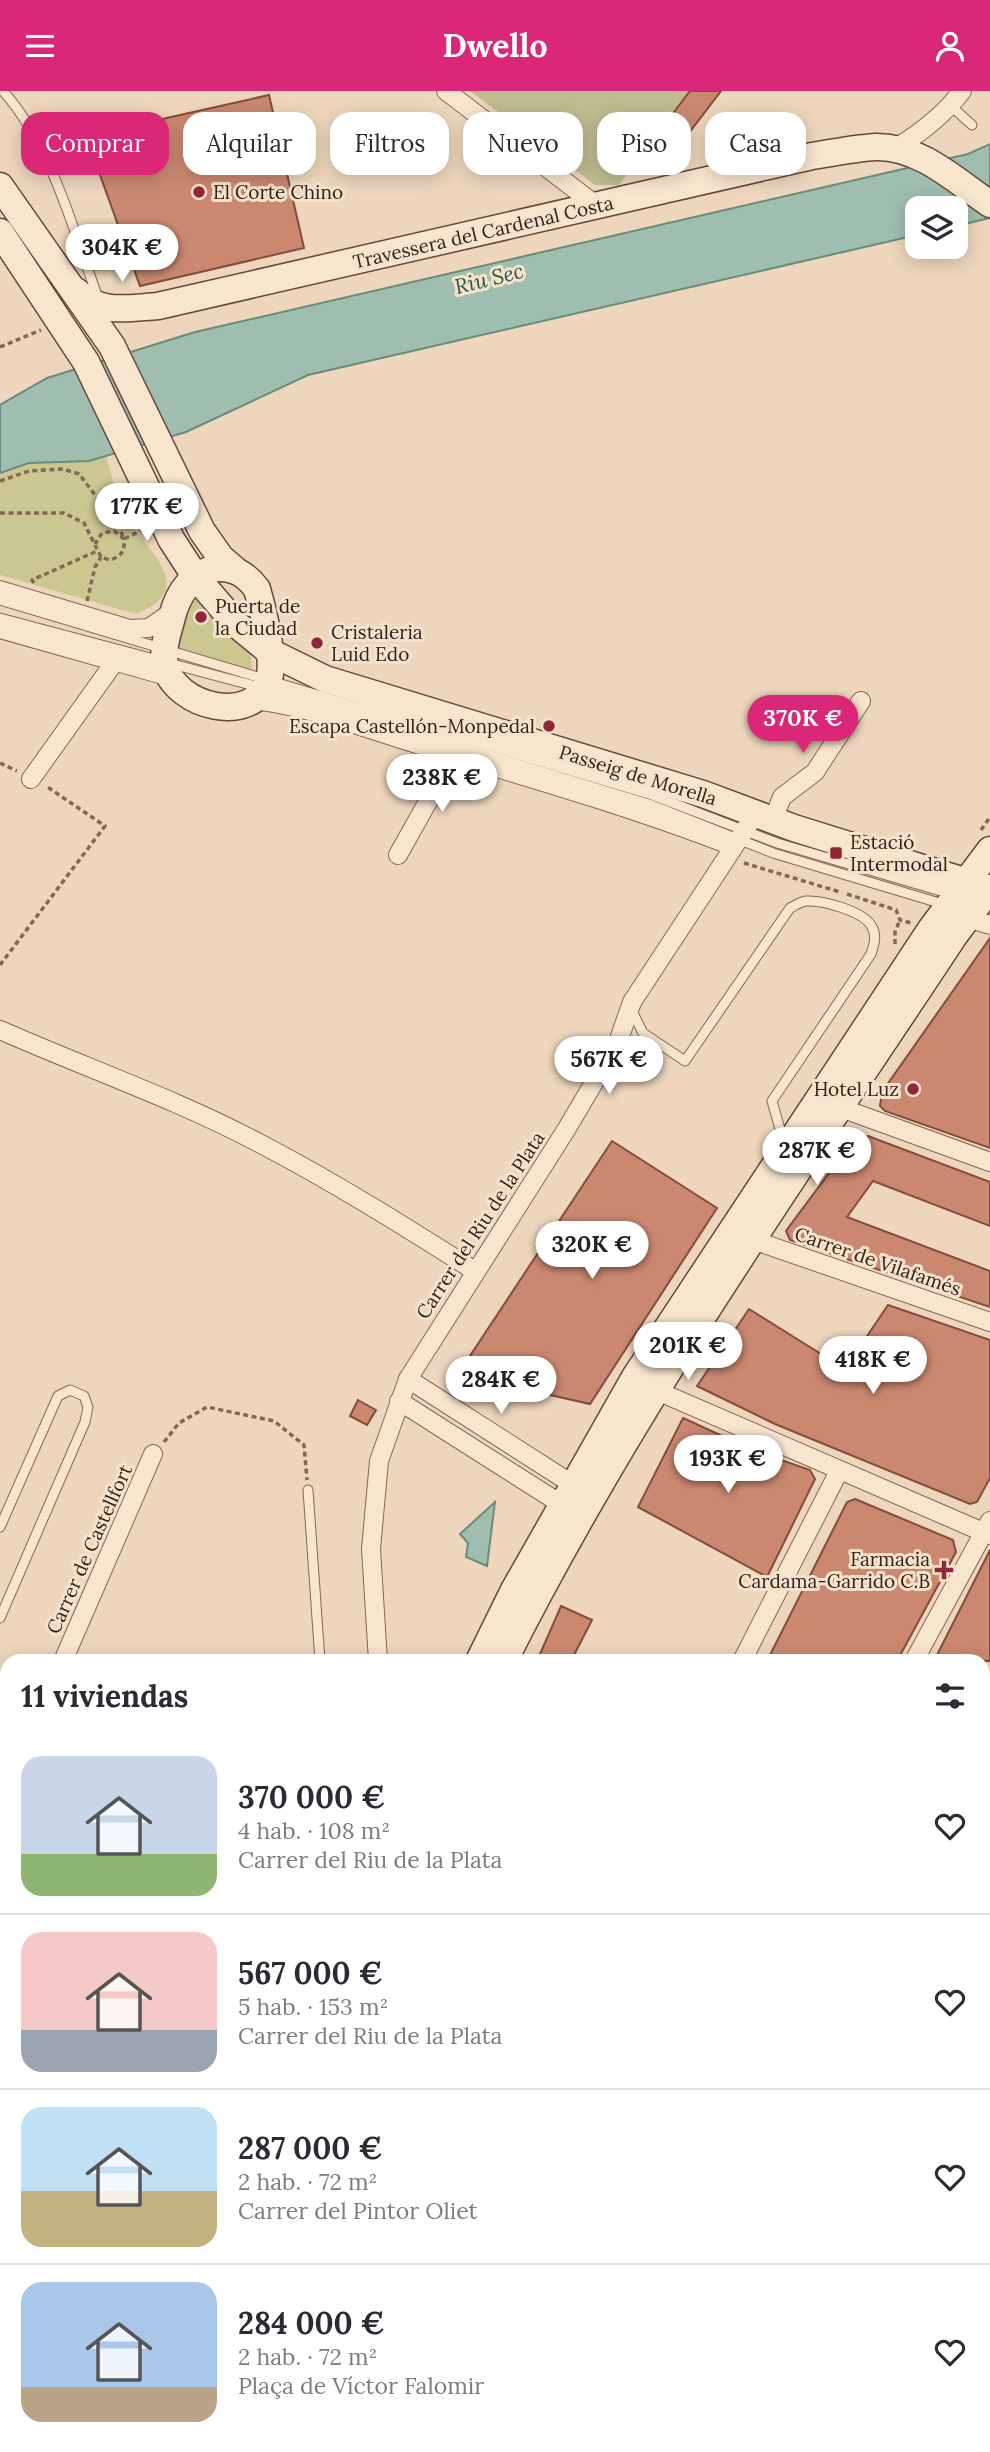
<!DOCTYPE html>
<html lang="es">
<meta charset="utf-8">
<style>
:root{--surface:#fff;--page:#f7f7f7;--text:#2b2b33;--muted:#7c7c81;--line:#e1e1e2;--accent:#db2777}
body{margin:0;font-family:Lora,serif;background:var(--page);color:var(--text);height:100vh;display:flex;flex-direction:column;font-size:26px;white-space:nowrap}
*{box-sizing:border-box;margin:0}
p{font-size:23px;color:var(--muted)}
.icon{flex:none;width:38px;height:38px;fill:none;stroke:currentColor;stroke-width:2;stroke-linecap:round;stroke-linejoin:round}
.map{position:relative;flex:1;overflow:hidden}
.panel{position:absolute;left:0px;top:1563px;width:990px;height:800px;display:flex;flex-direction:column;background:var(--surface);border-radius:21px 21px 0 0;box-shadow:0 4px 18px #0003}
.panel>*{flex:none}
.guide{position:absolute;left:21px;top:21px;width:948px;height:63px;display:flex;gap:14px}
.controls{position:absolute;left:905px;top:105px;display:grid;gap:14px}
.controls a{display:grid;place-items:center;width:63px;height:63px;border-radius:14px;background:var(--surface);box-shadow:0 4px 18px #0003;font-size:35px}
.price{position:absolute;translate:-50% -60px;padding:0 16px;border-radius:24px;background:#fff;color:#222;font-size:23px;line-height:46px;filter:drop-shadow(0 2px 4px #0008)}
.price::after{content:'';position:absolute;left:50%;top:42px;width:21px;height:16px;margin-left:-10px;background:inherit;clip-path:polygon(0 0,100% 0,50% 100%)}
.price.current{background:var(--accent);color:#fff}
ul{padding:0;list-style:none}
li{display:flex;align-items:center;gap:21px;height:175px;padding:0 21px}
li+li{border-top:2px solid var(--line)}
li span{display:grid;place-items:center;flex:none;width:196px;height:140px;border-radius:21px;color:#555}
li>.icon{margin-inline-start:auto}
span .icon{width:84px;height:84px;fill:#fffc;stroke-width:1}
li b{font-size:30px}
h2{display:flex;justify-content:space-between;align-items:center;height:84px;padding:0 21px;font-size:30px}
.chip{padding:0 24px;border-radius:21px;background:var(--surface);box-shadow:0 4px 18px #0003;font-size:24px;line-height:63px}
.chip.current{background:var(--accent);color:#fff}
header{display:flex;justify-content:space-between;align-items:center;height:91px;padding:0 21px;background:var(--accent);color:#fff;font-size:32px;font-weight:800}
.map>svg:first-child{display:block}
</style>
<header><svg class="icon" aria-label="menu" viewBox="0 0 24 24"><path d="M4 6h16M4 12h16M4 18h16"/></svg>Dwello<svg class="icon" aria-label="person" viewBox="0 0 24 24"><circle cx="12" cy="8" r="4"/><path d="M4 21q1-7 8-7t8 7"/></svg></header>
<div class="map">
<svg width="990" height="2361" viewBox="0 0 990 2361">
<rect width="100%" height="100%" fill="#edd6bc"/>
<g fill="#cac790">
<path d="M106,365C112,384 116,410 127,427C149,463 199,497 136,523L0,484V382L29,372L89,370Z"/>
<polygon points="198,504 250,558 252,579 176,556 186,523"/>
</g>
<polygon fill="#bfbc90" points="470,0 721,0 666,72 646,58 619,94 595,94"/>
<g fill="#a0beb0" stroke="#688b7c" stroke-width="2">
<polygon points="990,53 990,127 956,135 956,117 917,117 917,144 308,284 186,341 89,370 29,372 0,382 0,314 47,287 195,241 968,63"/>
<polygon points="495,1411 487,1475 466,1466 468,1452 460,1443"/>
</g>
<g fill="#cb8871" stroke="#834c3c" stroke-width="2">
<polygon points="690,0 721,0 666,72 646,58"/>
<polygon points="269,4 304,157 140,195 86,45"/>
<polygon points="990,847 990,1057 885,1020 880,1015 882,1001"/>
<polygon points="868,1045 990,1091 990,1135 873,1090 847,1126 990,1180 990,1216 790,1149 786,1140 852,1051"/>
<polygon points="612,1050 717,1117 590,1313 458,1283"/>
<polygon points="888,1214 990,1249 990,1387 977,1411 970,1413 775,1333 697,1295 749,1218 845,1278"/>
<polygon points="358,1309 376,1319 367,1334 350,1325"/>
<polygon points="683,1327 755,1360 810,1379 815,1388 767,1486 638,1416"/>
<polygon points="855,1408 953,1449 956,1461 897,1570 767,1570 847,1411"/>
<polygon points="990,1459 990,1570 934,1570"/>
<polygon points="561,1515 592,1529 571,1570 537,1570"/>
</g>
<g fill="none" stroke-linecap="round" stroke-linejoin="round">
<g stroke="#846756" stroke-width="11">
<g id="lane">
<path d="M3,0C51,53 74,141 98,207"/>
<polyline points="951,15 972,34"/>
<polyline points="0,509 652,704 777,752 951,803"/>
<polyline points="0,527 300,607 649,713 773,762 946,814"/>
<path d="M632,920L643,942L685,970L790,817C796,814 800,811 806,810C822,809 864,820 872,836C877,845 874,854 871,863L772,1010L784,1052"/>
<polyline points="308,1399 320,1570"/>
<polyline points="0,1436 58,1305 70,1299 84,1305 88,1316 85,1331 0,1527"/>
</g>
</g>
<g stroke="#846756" stroke-width="20">
<g id="street">
<polyline points="446,0 597,115"/>
<path d="M894,58C921,42 943,25 962,0"/>
<polyline points="0,499 130,538 149,537 173,520"/>
<polyline points="0,538 170,586"/>
<path d="M252,609C308,615 363,637 417,653C523,685 629,715 732,755"/>
<polyline points="31,688 116,569"/>
<polyline points="773,729 782,706 815,681 861,610"/>
<polyline points="398,764 454,664"/>
<polyline points="967,827 990,834"/>
<path d="M0,939C86,977 176,1008 259,1052C334,1091 404,1135 475,1180"/>
<polyline points="841,1017 990,1071"/>
<polyline points="753,1149 990,1231"/>
<polyline points="408,1288 572,1393 580,1402"/>
<polyline points="655,1299 990,1444"/>
<polyline points="399,1310 561,1413 572,1413"/>
<polyline points="63,1570 153,1363"/>
<polyline points="378,1570 371,1458 379,1370 408,1288 566,1039 618,951 632,911 756,722"/>
<polyline points="742,1570 839,1380"/>
<polyline points="914,1570 990,1430"/>
<polyline points="0,1628 7,1629"/>
<polyline points="0,1689 7,1674"/>
<polyline points="984,1704 990,1704"/>
<polyline points="984,1944 990,1944"/>
<polyline points="984,1980 988,1973"/>
<polyline points="0,2139 7,2141"/>
<polyline points="984,2289 990,2291"/>
<polyline points="775,2356 787,2361"/>
</g>
</g>
<g stroke="#654839" stroke-width="29">
<g id="secondary">
<polyline points="0,95 112,255 202,440 221,467 234,478"/>
<polyline points="0,141 86,271 171,448 195,485 236,533 270,561 325,588 703,703 794,737 990,798"/>
<path d="M76,200C100,224 127,217 158,215L812,65C833,62 855,57 876,56C920,55 956,90 990,113"/>
<path d="M216,477C234,476 246,483 257,498C263,518 275,568 269,588C254,636 175,616 165,574C162,558 168,541 172,526C178,502 191,483 216,477Z"/>
<polyline points="479,1570 514,1499 635,1286 931,838 990,759"/>
<path d="M504,1570C632,1315 797,1083 954,845L990,797"/>
<polyline points="0,1788 7,1789"/>
<polyline points="0,1810 7,1811"/>
<polyline points="984,1958 990,1959"/>
<polyline points="0,2230 7,2223"/>
<polyline points="986,2361 990,2355"/>
</g>
</g>
<g stroke="#846756" stroke-width="3.5" stroke-dasharray="5 3.5" stroke-linecap="butt">
<polyline points="0,256 41,239"/>
<polyline points="0,390 29,380 63,378 79,383 118,434 124,448 144,438"/>
<path d="M0,422H64L84,432L101,466L110,469C122,465 125,460 124,448L114,440L102,442L95,453"/>
<polyline points="34,492 32,489 97,460"/>
<polyline points="87,510 95,476 101,466"/>
<polyline points="0,672 17,680"/>
<polyline points="981,739 990,726"/>
<polyline points="744,772 840,801"/>
<polyline points="847,803 896,819 900,829 911,832"/>
<polyline points="895,853 895,841 900,829"/>
<polyline points="0,874 105,735 46,695"/>
<polyline points="164,1351 179,1332 207,1316 274,1330 304,1354 307,1389"/>
<polyline points="0,2031 7,2013"/>
<polyline points="0,2051 7,2053"/>
<polyline points="0,2310 7,2313"/>
<polyline points="984,2329 990,2320"/>
<polyline points="99,2356 111,2361"/>
<polyline points="181,2361 183,2356"/>
</g>
<use href="#lane" stroke="#f8e5ce" stroke-width="9"/>
<use href="#street" stroke="#f8e5ce" stroke-width="18"/>
<use href="#secondary" stroke="#f8e5ce" stroke-width="26"/>
</g>
<g fill="#922639" stroke="#f5e2cb" stroke-width="2.5">
<circle cx="199" cy="101" r="7"/>
<circle cx="201" cy="526" r="7"/>
<circle cx="317" cy="552" r="7"/>
<circle cx="549" cy="635" r="7"/>
<rect x="829" y="755" width="14" height="14" rx="3.5"/>
<circle cx="913" cy="998" r="7"/>
<path d="M940.5 1468.5h7v7h7v7h-7v7h-7v-7h-7v-7h7z"/>
</g>
<g text-anchor="middle" stroke-width="6" stroke-linejoin="round" paint-order="stroke">
<g font-size="19" fill="#33221b" stroke="#f5e2cb" text-anchor="start">
<text x="213" y="108">El Corte Chino</text>
<text x="215" y="522">Puerta de<tspan x="215" dy="22">la Ciudad</tspan></text>
<text x="331" y="548">Cristaleria<tspan x="331" dy="22">Luid Edo</tspan></text>
<text x="535" y="642" text-anchor="end">Escapa Castellón-Monpedal</text>
<text x="850" y="758">Estació<tspan x="850" dy="22">Intermodal</tspan></text>
<text x="899" y="1005" text-anchor="end">Hotel Luz</text>
<text x="930" y="1475" text-anchor="end">Farmacia<tspan x="930" dy="22">Cardama-Garrido C.B</tspan></text>
</g>
<g font-size="19" fill="#33221b" stroke="#f5e2cb">
<text transform="translate(483 141) rotate(-13)" y="7">Travessera del Cardenal Costa</text>
<text transform="translate(638 684) rotate(17)" y="7">Passeig de Morella</text>
<text transform="translate(480 1134) rotate(-57)" y="7">Carrer del Riu de la Plata</text>
<text transform="translate(878 1170) rotate(19)" y="7">Carrer de Vilafamés</text>
<text transform="translate(89 1458) rotate(-66)" y="7">Carrer de Castellfort</text>
</g>
<g font-size="21" font-style="italic" fill="#2a5349" stroke="#f5e2cb">
<text transform="translate(489 188) rotate(-14)" y="7">Riu Sec</text>
</g>
</g>
</svg>
<div class="controls">
<a><svg class="icon" aria-label="layers" viewBox="0 0 24 24"><path d="M12 4l9 5-9 5-9-5zM3 14l9 5 9-5"/></svg></a>
</div>
<b class="price" style="left:122px;top:193px">304K €</b>
<b class="price" style="left:147px;top:452px">177K €</b>
<b class="price current" style="left:803px;top:664px">370K €</b>
<b class="price" style="left:442px;top:723px">238K €</b>
<b class="price" style="left:609px;top:1005px">567K €</b>
<b class="price" style="left:817px;top:1096px">287K €</b>
<b class="price" style="left:592px;top:1190px">320K €</b>
<b class="price" style="left:688px;top:1291px">201K €</b>
<b class="price" style="left:873px;top:1305px">418K €</b>
<b class="price" style="left:501px;top:1325px">284K €</b>
<b class="price" style="left:728px;top:1404px">193K €</b>
<div class="guide">
<a class="chip current">Comprar</a>
<a class="chip">Alquilar</a>
<a class="chip">Filtros</a>
<a class="chip">Nuevo</a>
<a class="chip">Piso</a>
<a class="chip">Casa</a>
</div>
<section class="panel">
<h2>11 viviendas<svg class="icon" aria-label="filters" viewBox="0 0 24 24"><path d="M4 7h16M4 17h16"/><circle cx="9" cy="7" r="2"/><circle cx="15" cy="17" r="2"/></svg></h2>
<ul>
<li><span style="background:linear-gradient(#c9d6e8 70%,#8fb573 0)"><svg class="icon" aria-label="home" viewBox="0 0 24 24"><path d="M3 11l9-7 9 7M6 9v11h12V9"/></svg></span><div><b>370 000 €</b><p>4 hab. · 108 m²</p><p>Carrer del Riu de la Plata</p></div><svg class="icon" aria-label="heart" viewBox="0 0 24 24"><path d="M12 20l-8-8c-3-5 5-10 8-4 3-6 11-1 8 4z"/></svg></li>
<li><span style="background:linear-gradient(#f6c9c9 70%,#9aa5b1 0)"><svg class="icon" aria-label="home" viewBox="0 0 24 24"><path d="M3 11l9-7 9 7M6 9v11h12V9"/></svg></span><div><b>567 000 €</b><p>5 hab. · 153 m²</p><p>Carrer del Riu de la Plata</p></div><svg class="icon" aria-label="heart" viewBox="0 0 24 24"><path d="M12 20l-8-8c-3-5 5-10 8-4 3-6 11-1 8 4z"/></svg></li>
<li><span style="background:linear-gradient(#bfe0f5 60%,#c2b280 0)"><svg class="icon" aria-label="home" viewBox="0 0 24 24"><path d="M3 11l9-7 9 7M6 9v11h12V9"/></svg></span><div><b>287 000 €</b><p>2 hab. · 72 m²</p><p>Carrer del Pintor Oliet</p></div><svg class="icon" aria-label="heart" viewBox="0 0 24 24"><path d="M12 20l-8-8c-3-5 5-10 8-4 3-6 11-1 8 4z"/></svg></li>
<li><span style="background:linear-gradient(#a9c7e8 75%,#b9a48a 0)"><svg class="icon" aria-label="home" viewBox="0 0 24 24"><path d="M3 11l9-7 9 7M6 9v11h12V9"/></svg></span><div><b>284 000 €</b><p>2 hab. · 72 m²</p><p>Plaça de Víctor Falomir</p></div><svg class="icon" aria-label="heart" viewBox="0 0 24 24"><path d="M12 20l-8-8c-3-5 5-10 8-4 3-6 11-1 8 4z"/></svg></li>
</ul>
</section>
</div>
